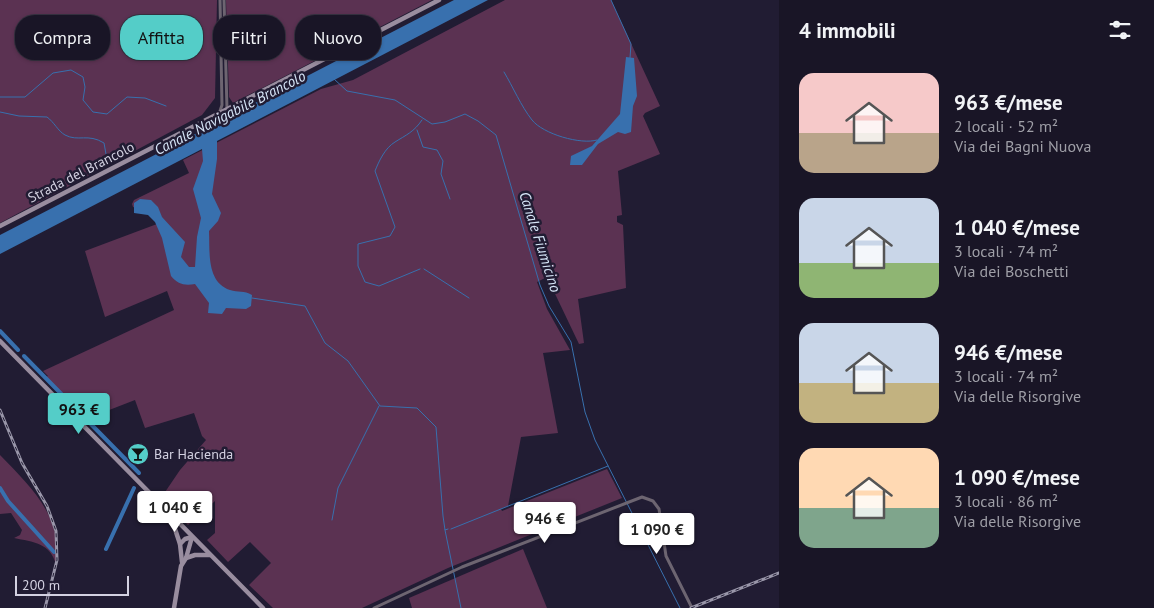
<!DOCTYPE html>
<html lang="it">
<meta charset="utf-8">
<style>
:root{--surface:#191526;--page:#221e2e;--text:#f1f3f6;--muted:#9f9fa7;--line:#373443;--accent:#54cdc8}
body{margin:0;font-family:"PT Sans",sans-serif;background:var(--page);color:var(--text);height:100vh;display:flex;flex-direction:column;font-size:19px;white-space:nowrap}
*{box-sizing:border-box;margin:0}
p{font-size:16px;color:var(--muted)}
.icon{flex:none;width:28px;height:28px;fill:none;stroke:currentColor;stroke-width:2;stroke-linecap:round;stroke-linejoin:round}
.map{position:relative;flex:1;overflow:hidden}
.panel{display:flex;flex-direction:column;background:var(--surface);width:375px}
.panel>*{flex:none}
.guide{position:absolute;left:15px;top:15px;width:475px;height:45px;display:flex;gap:10px}
.scale{position:absolute;left:15px;bottom:12px;width:114px;box-sizing:border-box;padding-left:5px;border:2px solid #d3d1e1;border-top:0;font-size:14px;line-height:18px;white-space:nowrap;color:#d3d1e1;-webkit-text-stroke:4px #211c33;paint-order:stroke}
.price{position:absolute;translate:-50% -42px;padding:0 11px;border-radius:5px;background:#fff;color:#222;font-size:16px;line-height:32px;filter:drop-shadow(0 1px 2px #0008)}
.price::after{content:'';position:absolute;left:50%;top:30px;width:15px;height:11px;margin-left:-8px;background:inherit;clip-path:polygon(0 0,100% 0,50% 100%)}
.price.current{background:var(--accent);color:#111}
ul{padding:0;list-style:none}
li{display:flex;align-items:center;gap:15px;height:125px;padding:0 20px}
li span{display:grid;place-items:center;flex:none;width:140px;height:100px;border-radius:15px;color:#555}
li>.icon{margin-inline-start:auto}
span .icon{width:60px;height:60px;fill:#fffc;stroke-width:1}
li b{font-size:21px}
h2{display:flex;justify-content:space-between;align-items:center;height:60px;padding:0 20px;font-size:21px}
.pill{padding:0 18px;border-radius:20px;background:var(--surface);box-shadow:0 1px 4px #0004,0 0 0 1px var(--line);font-size:18px;line-height:45px}
.pill.current{background:var(--accent);color:#111}
main{display:flex;flex:1;min-height:0}
.map>svg:first-child{display:block}
</style>
<main>
<div class="map">
<svg width="779" height="608" viewBox="0 0 779 608">
<rect width="100%" height="100%" fill="#211c33"/>
<g fill="#5b3252">
<polygon points="0,0 217,0 215,98 202,115 0,223"/>
<polygon points="226,0 432,0 233,103 229,97"/>
<polygon points="505,0 611,0 660,106 645,113 643,116 660,154 618,171 622,215 617,216 617,222 623,225 626,288 578,299 584,343 579,344 547,277 537,282 547,309 570,350 543,353 558,433 521,437 508,506 501,509 502,511 607,469 622,498 448,568 362,608 273,608 249,585 271,563 250,542 228,562 207,540 215,533 215,501 188,525 161,498 180,470 206,440 202,436 194,413 145,428 135,400 86,419 46,377 48,376 43,371 174,310 167,291 105,317 85,251 157,224 154,215 133,207 132,204 134,200 189,173 183,160 321,89 353,80"/>
<path d="M0,455C30,486 64,517 56,565C51,543 33,542 14,538L20,535L22,530L11,513L0,514Z"/>
<polygon points="523,549 547,608 412,608 409,598"/>
</g>
<g fill="#3870ae">
<path d="M454,0H488L217,141V159L212,194L221,213L218,221L209,231C210,251 206,282 230,290C238,293 244,290 252,295L251,306L246,309L226,308L222,314L208,313L209,303L195,284C184,286 178,284 171,276L162,238L155,222L148,215L134,213V203L140,199L151,200L158,207L162,217L185,242L181,257L189,267H195L197,237L201,218L193,189L203,161L202,149L0,254V235Z"/>
<polygon points="626,57 634,58 637,96 633,106 631,132 625,134 618,132 598,144 582,165 570,165 571,156 592,146 620,114"/>
</g>
<g fill="none" stroke-linecap="round" stroke-linejoin="round">
<g stroke="#3870ae" stroke-width="1">
<polyline points="611,0 631,44 630,58"/>
<path d="M504,72C513,87 521,106 532,120C543,134 581,145 597,140"/>
<polyline points="334,79 347,91 395,100 432,124 445,122 465,114 478,121 496,135 540,285 549,306 571,342 585,412 595,440 680,608"/>
<polyline points="0,97 25,97 53,73 71,70 83,77 85,87 83,100 93,112 107,114 127,97 145,98 166,106"/>
<path d="M0,112L19,116L47,117C54,122 58,131 65,135C78,142 88,133 104,143L106,154"/>
<polyline points="417,130 423,147 437,150 443,161 441,174 450,199"/>
<path d="M420,269L379,286L365,282L358,266V244L390,236L395,227L375,171C379,161 385,148 395,142C406,135 414,132 422,120"/>
<polyline points="424,269 469,298"/>
<polyline points="252,298 305,306 325,343 348,361 380,406 417,408 436,427 443,516 445,530 448,529"/>
<polyline points="332,520 338,488 379,406"/>
<polyline points="451,529 608,466"/>
<polyline points="445,530 461,608"/>
</g>
<g stroke="#3870ae" stroke-width="4">
<polyline points="0,331 18,350"/>
<polyline points="24,356 139,473"/>
<polyline points="0,488 8,501 54,552"/>
<polyline points="106,549 134,488"/>
</g>
<g stroke="#6d6571" stroke-width="3">
<polyline points="224,0 227,109"/>
<polyline points="219,114 222,105 220,0"/>
<polyline points="374,608 462,567 642,497 653,501 659,509 666,556 692,608"/>
</g>
<g stroke="#998d9f" stroke-width="4.5">
<polyline points="0,226 439,0"/>
<polyline points="0,341 263,608"/>
<polyline points="171,517 180,544 182,562"/>
<polyline points="180,544 185,539 192,537"/>
<polyline points="186,558 195,555 210,555"/>
<polyline points="174,608 181,566 186,558 192,537"/>
</g>
<g stroke="#9996a9" stroke-width="3">
<g id="rail">
<polyline points="0,410 22,463 47,506 56,531 57,560 45,608"/>
<polyline points="691,608 779,573"/>
</g>
</g>
<use href="#rail" stroke="#211c33" stroke-width="1" stroke-dasharray="4" stroke-linecap="butt"/>
</g>
<defs>
<g id="bar-disc" transform="scale(1.125)"><circle r="9.5" fill="#54cdc8" stroke="#211c33"/><path d="M-6-5H6L.8 .8V4.5H3.5V6h-7V4.5H-.8V.8Z" fill="#111"/></g>
</defs>
<g fill-rule="evenodd">
<use href="#bar-disc" x="138" y="454"/>
</g>
<g text-anchor="middle" stroke-width="5" stroke-linejoin="round" paint-order="stroke">
<g font-size="14" fill="#d3d1e1" stroke="#211c33">
<text transform="translate(81 172) rotate(-27)" y="5">Strada del Brancolo</text>
</g>
<g font-size="14" fill="#d3d1e1" stroke="#211c33" text-anchor="start">
<text x="154" y="459">Bar Hacienda</text>
</g>
<g font-size="15" font-style="italic" fill="#d7e6f8" stroke="#211c33">
<text transform="translate(230 113) rotate(-27)" y="5">Canale Navigabile Brancolo</text>
<text transform="translate(540 242) rotate(72)" y="5">Canale Fiumicino</text>
</g>
</g>
</svg>
<div class="scale">200 m</div>
<b class="price current" style="left:79px;top:435px">963 €</b>
<b class="price" style="left:175px;top:533px">1 040 €</b>
<b class="price" style="left:545px;top:544px">946 €</b>
<b class="price" style="left:657px;top:555px">1 090 €</b>
<div class="guide">
<a class="pill">Compra</a>
<a class="pill current">Affitta</a>
<a class="pill">Filtri</a>
<a class="pill">Nuovo</a>
</div>
</div>
<section class="panel">
<h2>4 immobili<svg class="icon" aria-label="filters" viewBox="0 0 24 24"><path d="M4 7h16M4 17h16"/><circle cx="9" cy="7" r="2"/><circle cx="15" cy="17" r="2"/></svg></h2>
<ul>
<li><span style="background:linear-gradient(#f6c9c9 60%,#b9a48a 0)"><svg class="icon" aria-label="home" viewBox="0 0 24 24"><path d="M3 11l9-7 9 7M6 9v11h12V9"/></svg></span><div><b>963 €/mese</b><p>2 locali · 52 m²</p><p>Via dei Bagni Nuova</p></div></li>
<li><span style="background:linear-gradient(#c9d6e8 65%,#8fb573 0)"><svg class="icon" aria-label="home" viewBox="0 0 24 24"><path d="M3 11l9-7 9 7M6 9v11h12V9"/></svg></span><div><b>1 040 €/mese</b><p>3 locali · 74 m²</p><p>Via dei Boschetti</p></div></li>
<li><span style="background:linear-gradient(#c9d6e8 60%,#c2b280 0)"><svg class="icon" aria-label="home" viewBox="0 0 24 24"><path d="M3 11l9-7 9 7M6 9v11h12V9"/></svg></span><div><b>946 €/mese</b><p>3 locali · 74 m²</p><p>Via delle Risorgive</p></div></li>
<li><span style="background:linear-gradient(#ffd9b3 60%,#7fa58c 0)"><svg class="icon" aria-label="home" viewBox="0 0 24 24"><path d="M3 11l9-7 9 7M6 9v11h12V9"/></svg></span><div><b>1 090 €/mese</b><p>3 locali · 86 m²</p><p>Via delle Risorgive</p></div></li>
</ul>
</section>
</main>
